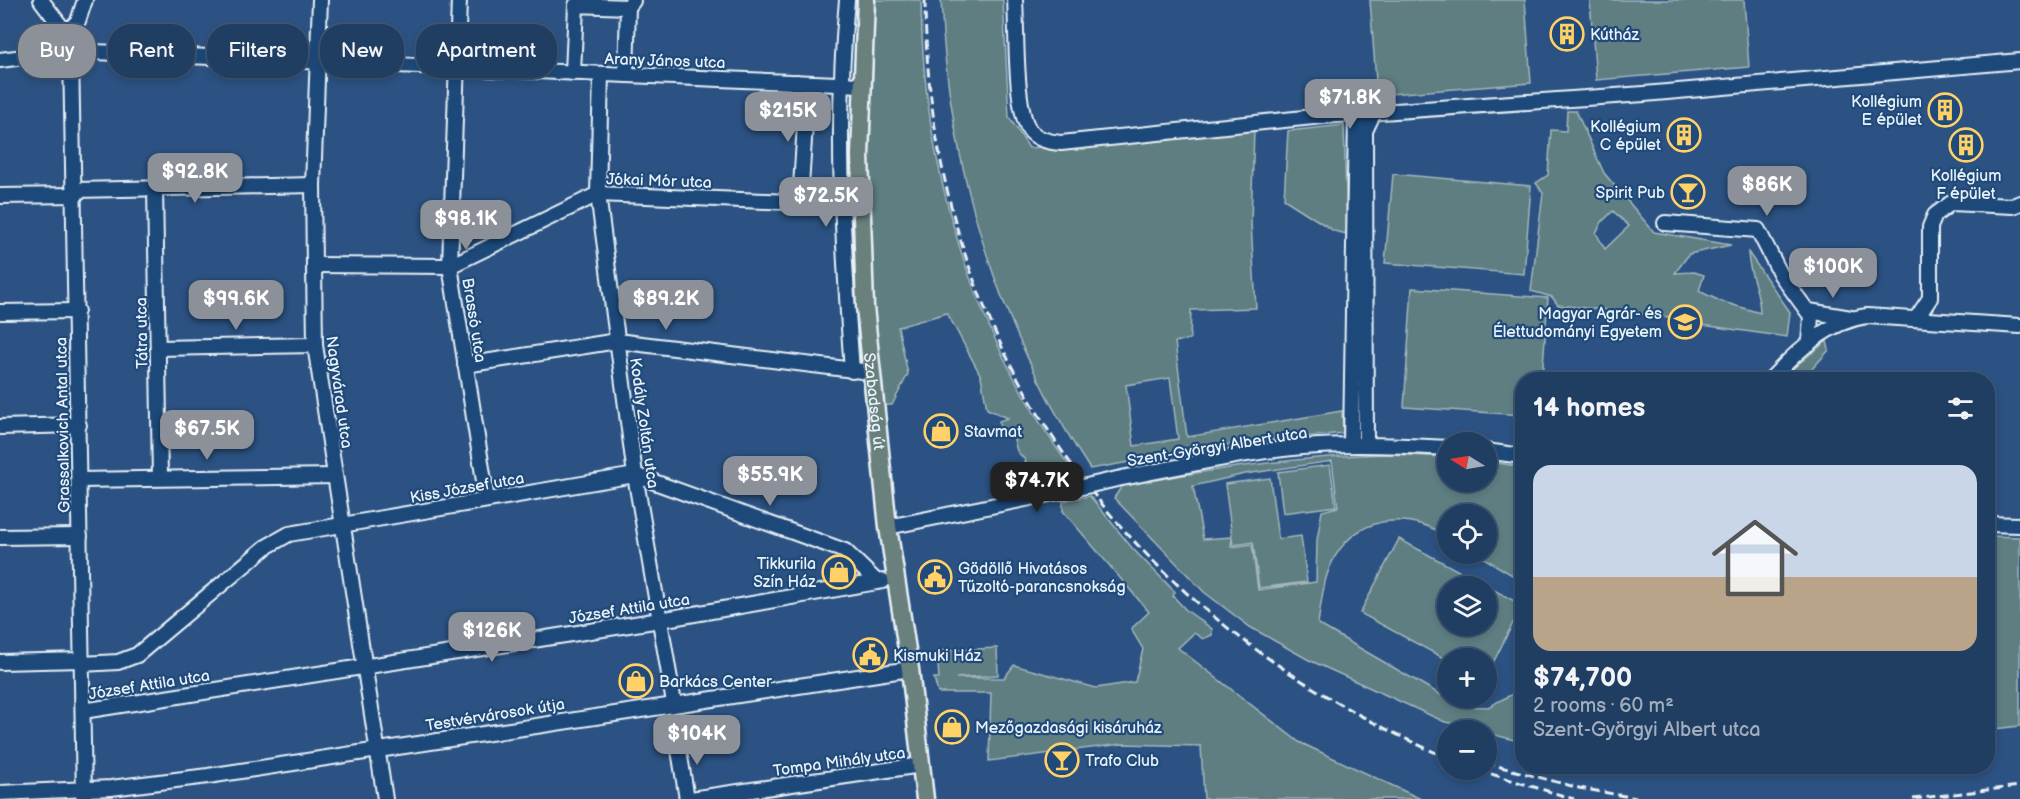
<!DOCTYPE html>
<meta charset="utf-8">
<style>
:root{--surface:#203e62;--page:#2d496b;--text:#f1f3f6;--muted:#a2aebe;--line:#3d5777;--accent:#8c9099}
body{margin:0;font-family:"Balsamiq Sans",sans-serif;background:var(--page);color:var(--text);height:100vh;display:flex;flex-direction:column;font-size:22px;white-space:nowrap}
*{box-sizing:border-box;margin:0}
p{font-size:20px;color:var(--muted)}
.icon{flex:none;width:33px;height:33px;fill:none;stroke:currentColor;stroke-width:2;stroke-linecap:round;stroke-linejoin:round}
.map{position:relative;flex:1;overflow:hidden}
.details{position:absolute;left:1515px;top:372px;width:480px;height:402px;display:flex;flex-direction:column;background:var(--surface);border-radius:24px;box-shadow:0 3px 9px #0003,0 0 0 2px var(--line)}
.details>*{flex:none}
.guide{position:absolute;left:18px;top:24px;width:570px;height:54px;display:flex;gap:12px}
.needle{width:39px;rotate:281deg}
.buttons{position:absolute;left:1437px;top:432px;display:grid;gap:12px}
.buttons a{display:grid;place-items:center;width:60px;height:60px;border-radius:50%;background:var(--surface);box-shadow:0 3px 9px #0003,0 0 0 2px var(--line);font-size:30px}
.price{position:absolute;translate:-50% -51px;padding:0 14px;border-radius:12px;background:var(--accent);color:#fff;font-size:20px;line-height:39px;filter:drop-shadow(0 2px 3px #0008)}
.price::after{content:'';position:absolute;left:50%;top:36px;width:18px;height:14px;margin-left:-9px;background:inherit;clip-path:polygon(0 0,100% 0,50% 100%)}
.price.selected{background:#222;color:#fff}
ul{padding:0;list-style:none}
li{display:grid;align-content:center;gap:12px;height:318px;padding:0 18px}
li+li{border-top:2px solid var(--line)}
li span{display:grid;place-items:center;height:186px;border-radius:18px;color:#555}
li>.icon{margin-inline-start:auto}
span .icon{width:108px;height:108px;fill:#fffc;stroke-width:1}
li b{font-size:26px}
h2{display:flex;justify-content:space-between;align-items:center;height:72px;padding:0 18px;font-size:26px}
.chip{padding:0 21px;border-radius:24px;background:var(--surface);box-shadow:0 3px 9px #0003,0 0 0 2px var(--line);font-size:21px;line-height:54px}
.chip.selected{background:var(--accent);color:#fff}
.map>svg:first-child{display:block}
</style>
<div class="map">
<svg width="2020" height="799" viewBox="0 0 2020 799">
<rect width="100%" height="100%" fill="#2b5282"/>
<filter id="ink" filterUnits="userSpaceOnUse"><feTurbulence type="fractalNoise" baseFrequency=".0167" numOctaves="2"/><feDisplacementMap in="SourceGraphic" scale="12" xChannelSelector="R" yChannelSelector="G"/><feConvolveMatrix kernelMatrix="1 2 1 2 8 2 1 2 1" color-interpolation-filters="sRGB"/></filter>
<g filter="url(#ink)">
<g fill="#5e7e82" stroke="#a3b8bd" stroke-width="1.5" fill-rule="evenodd">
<path d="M870,0H921C922,167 973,337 1073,471L1051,485L1034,486L1020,470L1026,461L1017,451L1013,436L1000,431L999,421L1008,418L987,409L981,376L947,313L898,327L908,374L892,405H880L868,302L865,105Z"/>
<path d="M941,0H1003L1009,117L1029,148L1254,130L1251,223L1256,308L1191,310L1190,339L1175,342L1187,437L1342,411L1343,433L1227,445L1090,469C998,330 948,166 941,0ZM1170,378L1178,439L1134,446L1126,385Z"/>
<polygon points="1370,0 1525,0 1531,83 1377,95"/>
<polygon points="1590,0 1744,0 1749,67 1596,80"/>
<path d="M1567,111H1576L1604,173L1654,232L1731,245L1689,254L1675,273L1694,272L1704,275L1699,291L1720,301L1760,313C1760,290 1749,277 1748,252L1790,312L1787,337L1702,325L1697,320L1558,305L1552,297L1531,291L1543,193L1536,183L1548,175L1551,130L1566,131ZM1613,211L1629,226L1605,249L1596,233L1602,222Z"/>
<polygon points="1344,125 1347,234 1334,231 1284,199 1288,131"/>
<polygon points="1393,174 1531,186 1524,274 1385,263"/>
<polygon points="1412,288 1548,298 1542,379 1522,380 1522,415 1404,407"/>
<polygon points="1827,341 1829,350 1803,379 1778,380"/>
<path d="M1389,454L1447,457L1448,482H1486L1487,461L1522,467V581L1477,554H1486V514H1448L1447,536C1398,506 1343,520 1326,578C1322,593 1320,609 1318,624L1460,706L1488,707L1522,689V742L1487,733L1486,730L1445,722L1309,660L1250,627L1204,592L1114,498L1122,486C1211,469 1299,456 1389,454ZM1332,461L1338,507L1322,511L1317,540L1316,582L1258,590L1252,544L1231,547L1232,538L1233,545L1253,542L1259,588L1307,582L1301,536L1278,539L1270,478L1225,484L1232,537L1203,539L1193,486L1245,474Z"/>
<polygon points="1330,465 1336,506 1283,513 1278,472"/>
<polygon points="1090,496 1133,549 1175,592 1173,596 1186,610 1212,629 1212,635 1203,639 1194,633 1178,648 1299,742 1421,799 1204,799 1201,746 1122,744 989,761 991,693 938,693 934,678 939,678 937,651 997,648 998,675 956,678 1004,678 1014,665 1096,688 1135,682 1143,649 1131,629 1149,612 1063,511 1063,501"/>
<polygon points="1988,536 2020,537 2020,726 1994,729 1988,714"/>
<path d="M1399,539L1522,605L1487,675L1486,658L1447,660L1360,613ZM1448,586H1486V626H1448Z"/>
</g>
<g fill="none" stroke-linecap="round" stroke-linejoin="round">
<g stroke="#e8f1f8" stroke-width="18">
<g id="minor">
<polyline points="41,0 66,33 71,51 84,799"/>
<polyline points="320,0 313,185 315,345 385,799"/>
<polyline points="459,0 450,266 487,500"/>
<path d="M847,0C835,125 843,246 852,371"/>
<path d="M1015,0C1017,28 1014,113 1031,132C1039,140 1049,142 1061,143L1323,116L1644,94L2020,61"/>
<polyline points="66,33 78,21 85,0"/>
<polyline points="0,60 71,51 861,85"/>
<polyline points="573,73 576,5 628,7"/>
<polyline points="601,74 598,194 635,475 674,703"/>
<polyline points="626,75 628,7 633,1"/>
<polyline points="796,82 805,124 800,202"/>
<polyline points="155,189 160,477"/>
<polyline points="76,190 313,185"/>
<polyline points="0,196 76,195"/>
<polyline points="1665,223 1758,230 1781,275 1811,316 1809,344"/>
<polyline points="314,265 450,266 598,194 840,204"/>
<polyline points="1809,311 1851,318"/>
<polyline points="0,312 77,311"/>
<polyline points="1916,319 1930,298 1930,227 1935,215 1951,203 2013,206 2020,203"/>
<polyline points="158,348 315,345"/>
<polyline points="465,365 617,341 870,372"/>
<path d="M1770,380C1797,351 1828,321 1867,316L2020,326"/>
<polyline points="0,427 79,425"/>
<polyline points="1351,445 1356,114"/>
<polyline points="1366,445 1365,131 1374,112"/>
<polyline points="1486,451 1522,456"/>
<path d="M1117,479C1178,467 1239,453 1302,447C1350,443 1399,445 1448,448"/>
<polyline points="79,480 335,476"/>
<polyline points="1988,524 2019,525"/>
<polyline points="888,527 1060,492"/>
<polyline points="0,537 80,536"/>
<polyline points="0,662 82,660"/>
<polyline points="82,664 118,662 137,655 266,547 289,534 635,475 845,551 877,582"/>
<polyline points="83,711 660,620 883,581"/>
<polyline points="677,738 687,799"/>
<polyline points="0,793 111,788 208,776 910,669"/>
<polyline points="691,799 921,765"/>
</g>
</g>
<g stroke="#e8f1f8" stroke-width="21">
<g id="major">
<path id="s1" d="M866,0L860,155L865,307L888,527L910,669L925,799"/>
</g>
</g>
<use href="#minor" stroke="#1f4a7a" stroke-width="14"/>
<use href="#major" stroke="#6a807d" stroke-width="16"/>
<g stroke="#e8f1f8" stroke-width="3" stroke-dasharray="9 4.5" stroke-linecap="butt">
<path d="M925,0C927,351 1130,622 1448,758"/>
<polyline points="1486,763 1579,788 1642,799"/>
<polyline points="1478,770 1574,799"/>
<polyline points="1913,799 2020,786"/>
</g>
<g stroke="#e8f1f8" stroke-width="18" stroke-linecap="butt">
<polyline id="minor-bridge" points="1060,492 1117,479"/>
</g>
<use href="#minor-bridge" stroke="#1f4a7a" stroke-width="14"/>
</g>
</g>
<defs>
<g id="building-ring" transform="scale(1.725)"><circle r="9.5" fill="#1f4a7a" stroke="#ffd166" stroke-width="1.5"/><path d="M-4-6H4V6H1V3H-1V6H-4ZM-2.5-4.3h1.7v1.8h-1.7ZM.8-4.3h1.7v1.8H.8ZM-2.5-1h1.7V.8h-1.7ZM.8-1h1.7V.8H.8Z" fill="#ffd166"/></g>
<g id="bar-ring" transform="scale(1.725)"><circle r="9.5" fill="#1f4a7a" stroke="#ffd166" stroke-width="1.5"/><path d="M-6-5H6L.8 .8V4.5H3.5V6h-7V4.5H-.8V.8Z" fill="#ffd166"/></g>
<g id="university-ring" transform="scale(1.725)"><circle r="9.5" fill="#1f4a7a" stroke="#ffd166" stroke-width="1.5"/><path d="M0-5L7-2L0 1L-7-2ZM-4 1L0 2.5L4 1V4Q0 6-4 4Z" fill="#ffd166"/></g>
<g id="shop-ring" transform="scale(1.725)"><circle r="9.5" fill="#1f4a7a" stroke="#ffd166" stroke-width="1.5"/><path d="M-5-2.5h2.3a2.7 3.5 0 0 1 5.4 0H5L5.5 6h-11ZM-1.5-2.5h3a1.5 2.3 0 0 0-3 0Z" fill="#ffd166"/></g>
<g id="civic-ring" transform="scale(1.725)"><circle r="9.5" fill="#1f4a7a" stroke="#ffd166" stroke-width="1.5"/><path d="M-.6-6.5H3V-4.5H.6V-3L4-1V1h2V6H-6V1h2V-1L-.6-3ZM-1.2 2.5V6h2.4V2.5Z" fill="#ffd166"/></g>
</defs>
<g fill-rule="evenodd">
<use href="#building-ring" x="1567" y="34"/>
<use href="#building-ring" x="1945" y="110"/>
<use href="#building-ring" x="1684" y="135"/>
<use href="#building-ring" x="1966" y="145"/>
<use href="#bar-ring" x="1688" y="192"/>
<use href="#university-ring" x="1685" y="322"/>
<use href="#shop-ring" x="941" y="431"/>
<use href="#shop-ring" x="839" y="572"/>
<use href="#civic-ring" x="935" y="577"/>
<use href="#civic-ring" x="870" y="655"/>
<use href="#shop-ring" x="636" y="681"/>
<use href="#shop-ring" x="952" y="727"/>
<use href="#bar-ring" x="1062" y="760"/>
</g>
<g text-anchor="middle" stroke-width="4.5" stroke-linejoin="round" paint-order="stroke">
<g font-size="16" fill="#e8f1f8" stroke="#1f4a7a" text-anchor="start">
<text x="1590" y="40">Kútház</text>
<text x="1922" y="107" text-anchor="end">Kollégium<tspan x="1922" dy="18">E épület</tspan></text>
<text x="1661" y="132" text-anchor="end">Kollégium<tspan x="1661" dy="18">C épület</tspan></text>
<text x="1966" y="181" text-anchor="middle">Kollégium<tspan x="1966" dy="18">F épület</tspan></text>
<text x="1665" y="198" text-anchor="end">Spirit Pub</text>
<text x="1662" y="319" text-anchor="end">Magyar Agrár- és<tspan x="1662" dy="18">Élettudományi Egyetem</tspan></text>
<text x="964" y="437">Stavmat</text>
<text x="816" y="569" text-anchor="end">Tikkurila<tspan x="816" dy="18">Szín Ház</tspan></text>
<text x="958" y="574">Gödöllő Hivatásos<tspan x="958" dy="18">Tűzoltó-parancsnokság</tspan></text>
<text x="893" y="661">Kismuki Ház</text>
<text x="659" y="687">Barkács Center</text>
<text x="975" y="733">Mezőgazdasági kisáruház</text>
<text x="1085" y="766">Trafo Club</text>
</g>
<g font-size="16" fill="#e8f1f8" stroke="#1f4a7a">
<text transform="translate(665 60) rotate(2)" y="6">Arany János utca</text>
<text transform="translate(659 180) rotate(2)" y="6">Jókai Mór utca</text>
<text transform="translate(475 320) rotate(81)" y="6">Brassó utca</text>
<text transform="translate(141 333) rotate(-91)" y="6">Tátra utca</text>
<text transform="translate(340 392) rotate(82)" y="6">Nagyvárad utca</text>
<text dy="6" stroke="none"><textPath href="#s1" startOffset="402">Szabadság út</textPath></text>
<text transform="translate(645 423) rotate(82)" y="6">Kodály Zoltán utca</text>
<text transform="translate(62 425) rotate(-91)" y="6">Grassalkovich Antal utca</text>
<text transform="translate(1217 446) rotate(-9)" y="6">Szent-Györgyi Albert utca</text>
<text transform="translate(467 487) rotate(-10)" y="6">Kiss József utca</text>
<text transform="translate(629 608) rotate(-9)" y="6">József Attila utca</text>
<text transform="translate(149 684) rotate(-9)" y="6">József Attila utca</text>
<text transform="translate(495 714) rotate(-9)" y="6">Testvérvárosok útja</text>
<text transform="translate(839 761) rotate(-8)" y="6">Tompa Mihály utca</text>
</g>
</g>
</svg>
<div class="buttons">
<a><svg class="needle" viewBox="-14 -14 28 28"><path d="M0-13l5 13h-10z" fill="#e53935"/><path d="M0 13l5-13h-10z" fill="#a2aebe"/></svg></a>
<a><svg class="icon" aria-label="locate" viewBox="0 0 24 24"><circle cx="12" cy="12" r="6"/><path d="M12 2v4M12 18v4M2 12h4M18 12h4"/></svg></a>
<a><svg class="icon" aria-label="layers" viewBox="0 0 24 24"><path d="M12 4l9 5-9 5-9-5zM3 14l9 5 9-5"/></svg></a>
<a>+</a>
<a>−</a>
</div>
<b class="price" style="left:1350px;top:130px">$71.8K</b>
<b class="price" style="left:788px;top:143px">$215K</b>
<b class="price" style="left:195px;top:204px">$92.8K</b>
<b class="price" style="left:1767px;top:217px">$86K</b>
<b class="price" style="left:826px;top:228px">$72.5K</b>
<b class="price" style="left:466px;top:251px">$98.1K</b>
<b class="price" style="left:1833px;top:299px">$100K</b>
<b class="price" style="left:236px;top:331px">$99.6K</b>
<b class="price" style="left:666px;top:331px">$89.2K</b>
<b class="price" style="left:207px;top:461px">$67.5K</b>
<b class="price" style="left:770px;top:507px">$55.9K</b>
<b class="price selected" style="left:1037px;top:513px">$74.7K</b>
<b class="price" style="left:492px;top:663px">$126K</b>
<b class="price" style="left:697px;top:766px">$104K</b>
<div class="guide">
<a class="chip selected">Buy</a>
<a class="chip">Rent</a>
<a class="chip">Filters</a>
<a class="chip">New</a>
<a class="chip">Apartment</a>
</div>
<section class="details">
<h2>14 homes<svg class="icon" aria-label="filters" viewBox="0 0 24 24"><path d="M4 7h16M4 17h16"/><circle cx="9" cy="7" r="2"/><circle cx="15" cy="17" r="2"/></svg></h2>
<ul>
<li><span style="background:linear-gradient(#c9d6e8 60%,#b9a48a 0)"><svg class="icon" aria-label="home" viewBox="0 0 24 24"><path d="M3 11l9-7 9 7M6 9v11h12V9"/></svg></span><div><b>$74,700</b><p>2 rooms · 60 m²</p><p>Szent-Györgyi Albert utca</p></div></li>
</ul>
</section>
</div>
